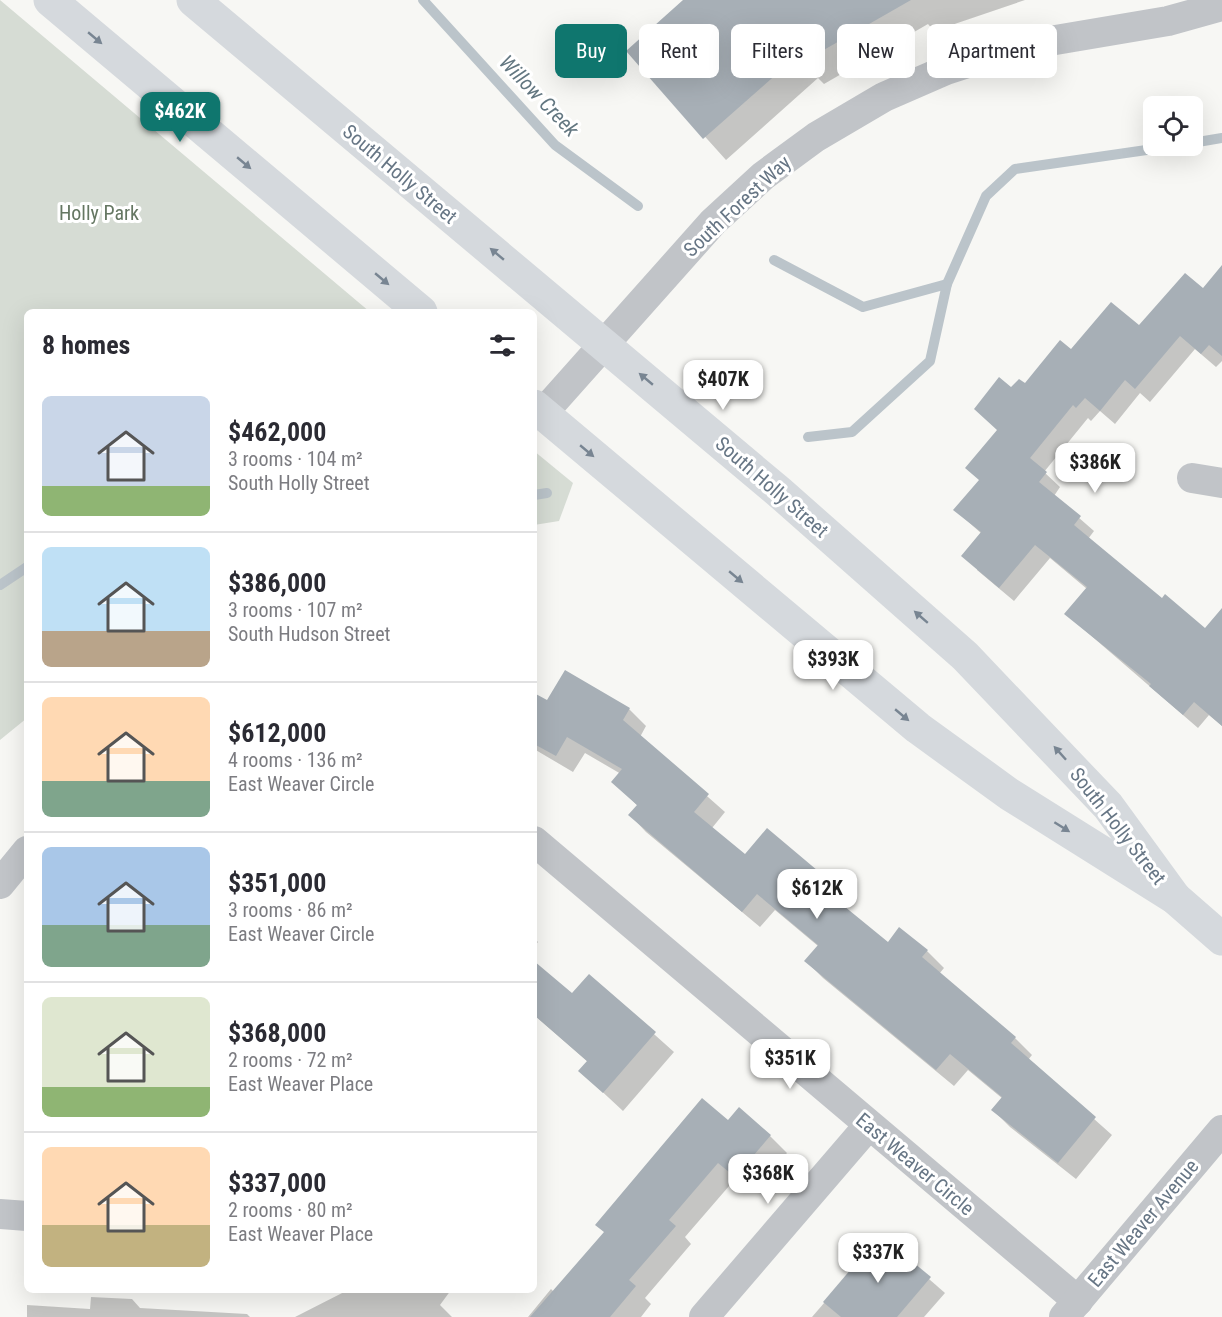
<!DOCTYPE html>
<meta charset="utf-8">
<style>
:root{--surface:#fff;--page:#f2f2f3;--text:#2b2b33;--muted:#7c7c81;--line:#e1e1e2;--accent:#0f766e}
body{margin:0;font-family:"Roboto Condensed",sans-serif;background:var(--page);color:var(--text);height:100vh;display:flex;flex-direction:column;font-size:22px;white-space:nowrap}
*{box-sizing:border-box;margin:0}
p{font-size:20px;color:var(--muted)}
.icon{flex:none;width:33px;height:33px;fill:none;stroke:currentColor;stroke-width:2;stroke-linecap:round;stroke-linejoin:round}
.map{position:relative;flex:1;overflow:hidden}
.drawer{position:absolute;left:24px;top:309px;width:513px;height:984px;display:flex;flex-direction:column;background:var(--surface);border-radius:9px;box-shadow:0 6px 24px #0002}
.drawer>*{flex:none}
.top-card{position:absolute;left:555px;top:24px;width:570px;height:54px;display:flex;gap:12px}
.controls{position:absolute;left:1143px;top:96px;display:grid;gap:12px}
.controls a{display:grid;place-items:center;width:60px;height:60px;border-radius:9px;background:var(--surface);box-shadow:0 6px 24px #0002;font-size:30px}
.price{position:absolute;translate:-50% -51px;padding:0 14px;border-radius:12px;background:#fff;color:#222;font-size:20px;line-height:39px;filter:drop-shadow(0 2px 3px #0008)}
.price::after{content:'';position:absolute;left:50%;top:36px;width:18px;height:14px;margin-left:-9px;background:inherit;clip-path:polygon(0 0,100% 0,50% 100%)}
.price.on{background:var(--accent);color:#fff}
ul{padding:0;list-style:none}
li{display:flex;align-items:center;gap:18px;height:150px;padding:0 18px}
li+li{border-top:2px solid var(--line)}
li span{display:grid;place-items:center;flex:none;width:168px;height:120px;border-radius:9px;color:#555}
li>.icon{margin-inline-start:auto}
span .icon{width:72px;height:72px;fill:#fffc;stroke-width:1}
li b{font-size:26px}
h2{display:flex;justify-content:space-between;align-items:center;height:72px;padding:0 18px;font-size:26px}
.tag{padding:0 21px;border-radius:9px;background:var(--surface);box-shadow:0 6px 24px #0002;font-size:21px;line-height:54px}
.tag.on{background:var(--accent);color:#fff}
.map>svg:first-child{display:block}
</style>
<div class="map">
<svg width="1222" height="1317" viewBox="0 0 1222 1317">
<rect width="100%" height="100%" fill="#f7f7f4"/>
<g fill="#d6dcd4">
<polygon points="0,0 370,312 27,312 27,718 0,740"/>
<polygon points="534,451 573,483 559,521 534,525"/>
</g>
<g fill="#0003">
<polygon points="686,0 1025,0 934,31 928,24 824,84 818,78 726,160 628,51"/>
<polygon points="1222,267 1222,361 1216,367 1195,349 1150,402 1140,393 1115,424 1100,411 1091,421 1088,418 1044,472 1060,487 1054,496 1094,531 1088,539 1162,600 1205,630 1222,610 1222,726 1209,715 1198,728 1066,614 1087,589 1050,558 1014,601 977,570 982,534 955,510 980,481 1012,389 1025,385 1071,351 1139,328 1203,290"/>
<polygon points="534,695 547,703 629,709 646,726 640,737 725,812 712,828 745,856 823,877 840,894 834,900 888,944 927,951 944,968 939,974 1015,1038 1032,1055 1028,1060 1112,1135 1076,1179 1010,1127 993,1110 1003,1099 968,1070 954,1086 823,978 806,961 818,946 775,910 760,927 646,832 630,815 638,806 613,782 621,774 585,753 573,772 534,749"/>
<polygon points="534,938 538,942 534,947"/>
<polygon points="534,963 572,995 589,976 674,1052 623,1111 580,1071 588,1062 534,1015"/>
<polygon points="728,1122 770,1136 787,1153 753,1193 736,1178 685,1237 691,1244 645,1298 651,1304 641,1317 528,1317 551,1289 554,1292"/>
<polygon points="881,1237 945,1293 924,1317 812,1317"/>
<polygon points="348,1290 451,1290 440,1305 452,1317 295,1317"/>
<polygon points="91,1297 132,1299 140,1308 247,1314 250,1317 27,1317 27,1305 90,1309"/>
</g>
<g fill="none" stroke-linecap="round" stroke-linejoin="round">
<g stroke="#bbc4ca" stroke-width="10">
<polyline points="423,0 555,145 638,206"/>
<polyline points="1192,143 1222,138"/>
<polyline points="774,260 863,307 947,284"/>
<polyline points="808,437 852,432 930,361 947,284 986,196 1015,169 1174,146"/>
<polyline points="534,495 547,493"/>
<polyline points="0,585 27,567"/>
</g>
</g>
<g fill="#a7afb6">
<polygon points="683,0 911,0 801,63 797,56 703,139 626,51"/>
<polygon points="1222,265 1222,356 1209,345 1201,354 1180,336 1135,389 1125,380 1100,411 1085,398 1076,408 1073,405 1030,458 1047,472 1039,482 1081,516 1074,525 1162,598 1165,594 1205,628 1222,608 1222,726 1194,702 1183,715 1149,686 1151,684 1064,614 1087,587 1035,545 999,588 961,556 981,532 953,510 979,480 965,468 997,430 974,409 999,377 1011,387 1019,379 1025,383 1060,340 1071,349 1111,302 1139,325 1185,273 1203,288"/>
<polygon points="565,670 630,708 623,720 709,794 694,812 745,854 767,828 824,876 817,884 888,942 899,927 928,950 922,957 1016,1037 1011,1043 1096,1117 1058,1163 991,1110 1002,1097 950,1054 936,1070 804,961 818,945 757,894 742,912 628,815 637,805 611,782 622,769 567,737 556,756 534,744 534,693 547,700"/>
<polygon points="534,961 572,993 589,974 656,1032 603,1093 578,1071 587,1061 534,1015"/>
<polygon points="702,1098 728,1120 739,1107 771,1135 735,1177 718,1163 669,1220 676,1226 629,1280 636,1286 610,1317 530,1317 604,1232 595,1225"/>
<polygon points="880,1235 931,1277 897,1317 841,1317 823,1302"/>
</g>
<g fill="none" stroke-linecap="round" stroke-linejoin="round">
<g stroke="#c1c4c8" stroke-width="30">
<polyline points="542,414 713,222 763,176 816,137 884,97 946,70 1020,46 1168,21 1222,6"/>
<polyline points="1192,478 1222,483"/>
<polyline points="534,841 1078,1301"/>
<polyline points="0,884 27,851"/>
<polyline points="0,1214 27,1216"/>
<polyline points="704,1317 869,1125"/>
<polyline points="1064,1317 1222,1130"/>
</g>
<g stroke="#d5d9dd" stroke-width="33">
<polyline points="50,0 421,312"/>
<polyline points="193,0 779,492 965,656 1108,806 1175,898"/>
<polyline points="534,406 918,728 1009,794 1175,898 1222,939"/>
</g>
</g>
<defs><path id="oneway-solid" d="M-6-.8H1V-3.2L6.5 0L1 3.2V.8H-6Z" transform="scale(1.5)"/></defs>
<g fill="#788592">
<use href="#oneway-solid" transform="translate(95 38) rotate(40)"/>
<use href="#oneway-solid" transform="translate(244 163) rotate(40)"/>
<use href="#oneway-solid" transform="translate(497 254) rotate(-140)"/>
<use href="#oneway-solid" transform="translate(382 279) rotate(40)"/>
<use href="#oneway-solid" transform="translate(646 379) rotate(-140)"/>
<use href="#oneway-solid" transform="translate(587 451) rotate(40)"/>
<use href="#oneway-solid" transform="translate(736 577) rotate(40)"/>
<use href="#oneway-solid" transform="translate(921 617) rotate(-139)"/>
<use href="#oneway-solid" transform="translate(902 715) rotate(40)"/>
<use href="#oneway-solid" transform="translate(1060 753) rotate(-132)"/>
<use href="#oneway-solid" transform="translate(1062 827) rotate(32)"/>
</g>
<g text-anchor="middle" stroke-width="6" stroke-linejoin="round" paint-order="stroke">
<g font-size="20" fill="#677685" stroke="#fff">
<text transform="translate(400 174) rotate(40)" y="7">South Holly Street</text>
<text transform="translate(737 206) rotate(-43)" y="7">South Forest Way</text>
<text transform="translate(772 487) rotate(41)" y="7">South Holly Street</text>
<text transform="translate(1118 826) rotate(52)" y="7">South Holly Street</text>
<text transform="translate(915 1164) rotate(40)" y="7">East Weaver Circle</text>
<text transform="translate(1143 1223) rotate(-50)" y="7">East Weaver Avenue</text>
</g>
<g font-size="20" fill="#657762" stroke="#fff">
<text x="99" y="220">Holly Park</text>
</g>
<g font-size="21" font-style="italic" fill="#637781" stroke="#fff">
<text transform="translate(539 96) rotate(46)" y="7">Willow Creek</text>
</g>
</g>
</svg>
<div class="controls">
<a><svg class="icon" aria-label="locate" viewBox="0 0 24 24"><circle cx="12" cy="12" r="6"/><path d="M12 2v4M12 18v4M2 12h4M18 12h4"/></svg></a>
</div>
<b class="price on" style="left:180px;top:143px">$462K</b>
<b class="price" style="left:723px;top:411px">$407K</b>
<b class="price" style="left:1095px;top:494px">$386K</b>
<b class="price" style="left:833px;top:691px">$393K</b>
<b class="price" style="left:817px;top:920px">$612K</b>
<b class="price" style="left:790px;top:1090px">$351K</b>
<b class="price" style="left:768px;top:1205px">$368K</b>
<b class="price" style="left:878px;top:1284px">$337K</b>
<div class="top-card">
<a class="tag on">Buy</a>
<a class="tag">Rent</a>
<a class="tag">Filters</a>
<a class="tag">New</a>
<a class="tag">Apartment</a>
</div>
<section class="drawer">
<h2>8 homes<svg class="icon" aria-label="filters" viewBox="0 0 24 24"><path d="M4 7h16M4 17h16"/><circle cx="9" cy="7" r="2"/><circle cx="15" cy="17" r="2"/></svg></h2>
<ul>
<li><span style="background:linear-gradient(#c9d6e8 75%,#8fb573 0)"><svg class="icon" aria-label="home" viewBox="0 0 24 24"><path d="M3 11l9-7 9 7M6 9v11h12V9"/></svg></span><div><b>$462,000</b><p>3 rooms · 104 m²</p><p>South Holly Street</p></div></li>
<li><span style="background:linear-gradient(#bfe0f5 70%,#b9a48a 0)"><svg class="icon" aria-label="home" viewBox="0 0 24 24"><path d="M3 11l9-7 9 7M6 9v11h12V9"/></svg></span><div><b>$386,000</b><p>3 rooms · 107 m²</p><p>South Hudson Street</p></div></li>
<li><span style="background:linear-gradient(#ffd9b3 70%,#7fa58c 0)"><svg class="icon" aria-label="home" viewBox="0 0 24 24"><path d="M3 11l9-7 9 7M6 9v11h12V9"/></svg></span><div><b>$612,000</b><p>4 rooms · 136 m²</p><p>East Weaver Circle</p></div></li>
<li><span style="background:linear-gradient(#a9c7e8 65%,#7fa58c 0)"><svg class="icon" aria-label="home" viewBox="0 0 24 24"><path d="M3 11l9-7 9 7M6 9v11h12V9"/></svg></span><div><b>$351,000</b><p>3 rooms · 86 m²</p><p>East Weaver Circle</p></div></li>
<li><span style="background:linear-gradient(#dfe7d0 75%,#8fb573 0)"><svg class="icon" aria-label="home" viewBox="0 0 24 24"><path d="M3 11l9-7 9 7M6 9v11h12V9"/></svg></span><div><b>$368,000</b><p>2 rooms · 72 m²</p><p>East Weaver Place</p></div></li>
<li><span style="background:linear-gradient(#ffd9b3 65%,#c2b280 0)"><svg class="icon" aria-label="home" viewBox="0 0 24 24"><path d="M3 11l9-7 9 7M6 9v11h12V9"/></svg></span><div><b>$337,000</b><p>2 rooms · 80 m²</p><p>East Weaver Place</p></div></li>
</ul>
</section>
</div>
